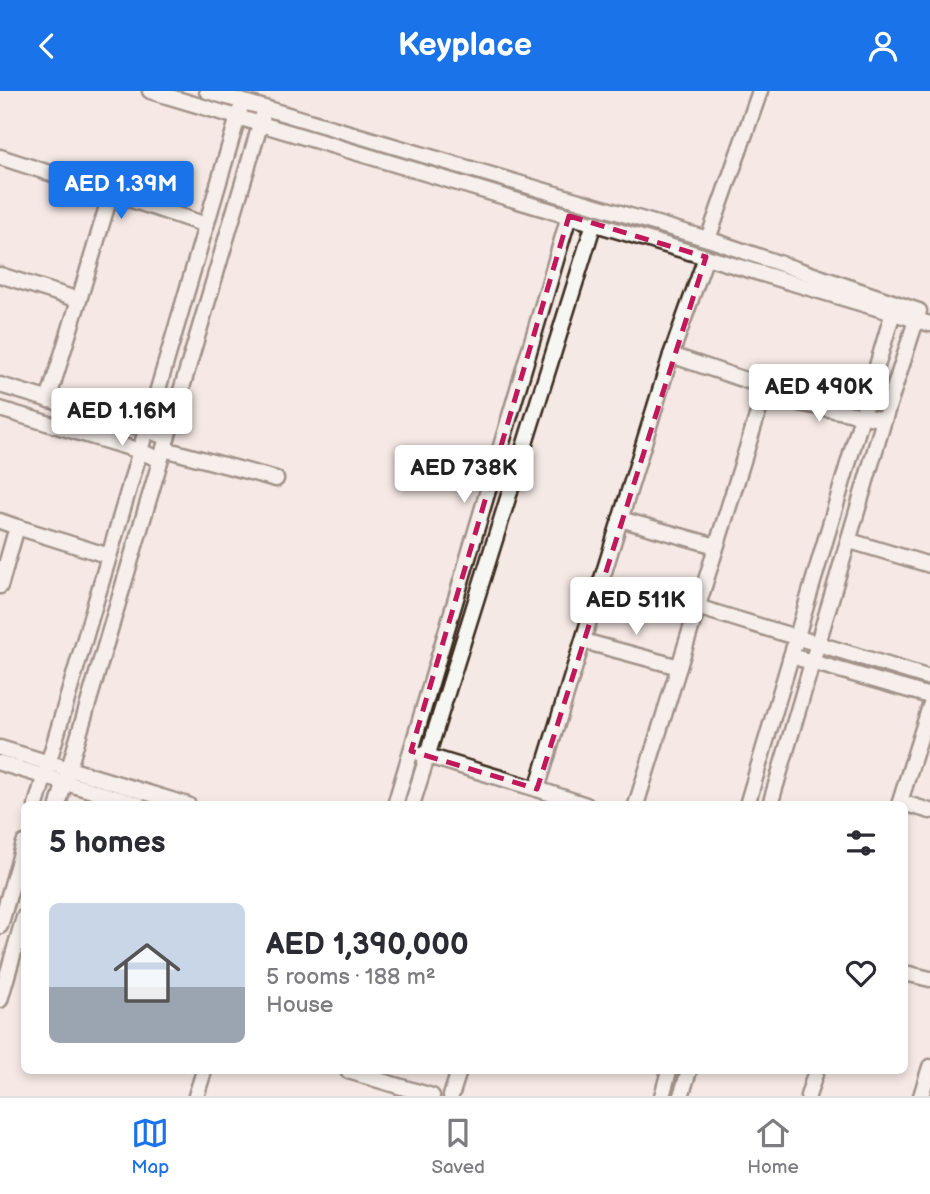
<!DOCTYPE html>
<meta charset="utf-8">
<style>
:root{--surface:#fff;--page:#f7f7f7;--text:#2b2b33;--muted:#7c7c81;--line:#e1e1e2;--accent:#1a73e8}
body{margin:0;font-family:"Balsamiq Sans",sans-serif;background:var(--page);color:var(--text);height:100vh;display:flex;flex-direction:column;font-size:26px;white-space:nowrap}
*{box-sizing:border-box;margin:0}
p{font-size:23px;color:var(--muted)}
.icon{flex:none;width:38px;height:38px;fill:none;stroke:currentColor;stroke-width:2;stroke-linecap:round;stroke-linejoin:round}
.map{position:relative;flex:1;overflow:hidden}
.drawer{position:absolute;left:21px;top:710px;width:887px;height:273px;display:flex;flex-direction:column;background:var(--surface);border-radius:10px;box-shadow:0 4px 10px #0003}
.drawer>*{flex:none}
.price{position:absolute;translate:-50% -60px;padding:0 16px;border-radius:7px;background:#fff;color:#222;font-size:23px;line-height:46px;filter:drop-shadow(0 2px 4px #0008)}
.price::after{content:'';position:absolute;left:50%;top:42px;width:21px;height:16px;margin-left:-10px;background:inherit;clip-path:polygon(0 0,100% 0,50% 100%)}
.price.current{background:var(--accent);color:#fff}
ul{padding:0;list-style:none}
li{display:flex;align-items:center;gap:21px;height:175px;padding:0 28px}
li+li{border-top:2px solid var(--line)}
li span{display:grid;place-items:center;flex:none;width:196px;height:140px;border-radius:10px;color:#555}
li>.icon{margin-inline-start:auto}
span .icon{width:84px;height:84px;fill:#fffc;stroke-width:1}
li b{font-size:30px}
h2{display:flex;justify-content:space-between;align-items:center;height:84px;padding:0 28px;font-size:30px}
header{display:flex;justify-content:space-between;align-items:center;height:91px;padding:0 28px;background:var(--accent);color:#fff;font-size:32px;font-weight:700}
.tabs{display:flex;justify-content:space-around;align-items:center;height:98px;border-top:2px solid var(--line);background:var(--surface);font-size:19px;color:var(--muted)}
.tabs a{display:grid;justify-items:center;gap:4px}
.tabs .current{color:var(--accent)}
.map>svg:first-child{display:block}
</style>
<header><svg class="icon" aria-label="back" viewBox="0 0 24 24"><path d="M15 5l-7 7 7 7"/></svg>Keyplace<svg class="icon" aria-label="person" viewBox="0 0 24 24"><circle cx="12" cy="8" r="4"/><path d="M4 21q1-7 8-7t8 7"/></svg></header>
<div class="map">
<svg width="930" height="1005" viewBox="0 0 930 1005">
<rect width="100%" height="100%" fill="#f5e9e5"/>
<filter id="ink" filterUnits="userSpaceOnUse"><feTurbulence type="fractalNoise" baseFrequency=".0143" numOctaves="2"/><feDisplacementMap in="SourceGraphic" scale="14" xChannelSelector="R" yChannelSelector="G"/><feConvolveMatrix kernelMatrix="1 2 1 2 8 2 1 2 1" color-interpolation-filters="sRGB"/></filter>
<g filter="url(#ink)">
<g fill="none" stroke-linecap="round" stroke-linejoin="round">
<g stroke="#3b2a1e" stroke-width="19">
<g id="minor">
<polyline points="150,0 930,233"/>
<polyline points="207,0 708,148 919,220 884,329 770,714"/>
<polyline points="0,66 111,102"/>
<polyline points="708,148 760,0"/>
<polyline points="0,184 79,209 48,309"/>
<polyline points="79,209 111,102 206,134"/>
<polyline points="0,294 146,338 167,347"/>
<polyline points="763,305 884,329"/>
<polyline points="0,318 140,360 160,369"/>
<polyline points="164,358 276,388"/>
<polyline points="620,428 716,455"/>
<polyline points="0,430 17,436 0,495"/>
<polyline points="17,436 109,465"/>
<polyline points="850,450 930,474"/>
<polyline points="697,516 930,587"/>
<polyline points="583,550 679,576"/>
<polyline points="791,565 930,605"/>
<polyline points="0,657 188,714"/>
<polyline points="421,663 537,698 671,264"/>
<polyline points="0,672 139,714"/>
<polyline points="537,698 586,714"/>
<polyline points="900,711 930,720"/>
<polyline points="36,714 240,19"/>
<polyline points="58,714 263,24"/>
<polyline points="395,714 569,125"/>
<polyline points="412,714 594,132"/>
<polyline points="636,714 766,296 671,264 706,166"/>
<polyline points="747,714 893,221"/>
<polyline points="899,714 930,615"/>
<polyline points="0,835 24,752"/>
<polyline points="905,882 930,888"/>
<polyline points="0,909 24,826"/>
<polyline points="348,980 432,1005"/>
<polyline points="196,1005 204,980"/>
<polyline points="451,1005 459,980"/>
<polyline points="662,1005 669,980"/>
<polyline points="681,1005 689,980"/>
<polyline points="808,1005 816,980"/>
<polyline points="921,1005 930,976"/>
</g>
</g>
<use href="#minor" stroke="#f6f6f2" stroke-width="14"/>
</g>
</g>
<path d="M0 0H930V1005H0ZM569,125L706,166L537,698L411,660Z" fill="#f5e9e5" fill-opacity=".55" fill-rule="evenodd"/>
<path fill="none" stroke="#c2185b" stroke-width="5" stroke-dasharray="14 9" stroke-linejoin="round" d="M569,125L706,166L537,698L411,660Z"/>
</svg>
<b class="price current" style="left:121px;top:130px">AED 1.39M</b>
<b class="price" style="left:819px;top:333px">AED 490K</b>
<b class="price" style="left:122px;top:357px">AED 1.16M</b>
<b class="price" style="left:464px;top:414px">AED 738K</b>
<b class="price" style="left:636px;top:546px">AED 511K</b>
<section class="drawer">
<h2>5 homes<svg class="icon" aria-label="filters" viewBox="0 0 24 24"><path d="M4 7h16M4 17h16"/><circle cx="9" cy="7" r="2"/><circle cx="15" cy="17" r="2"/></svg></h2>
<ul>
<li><span style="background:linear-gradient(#c9d6e8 60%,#9aa5b1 0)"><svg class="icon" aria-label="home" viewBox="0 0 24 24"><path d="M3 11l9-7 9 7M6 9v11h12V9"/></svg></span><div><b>AED 1,390,000</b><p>5 rooms · 188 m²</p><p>House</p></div><svg class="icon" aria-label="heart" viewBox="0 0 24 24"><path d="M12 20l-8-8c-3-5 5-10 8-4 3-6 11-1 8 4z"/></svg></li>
</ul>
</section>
</div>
<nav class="tabs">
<a class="current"><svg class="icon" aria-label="map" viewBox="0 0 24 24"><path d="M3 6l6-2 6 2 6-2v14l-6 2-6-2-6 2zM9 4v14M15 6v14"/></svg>Map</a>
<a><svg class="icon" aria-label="saved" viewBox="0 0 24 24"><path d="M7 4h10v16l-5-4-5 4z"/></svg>Saved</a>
<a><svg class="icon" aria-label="home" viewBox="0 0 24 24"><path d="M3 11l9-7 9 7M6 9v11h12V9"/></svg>Home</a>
</nav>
